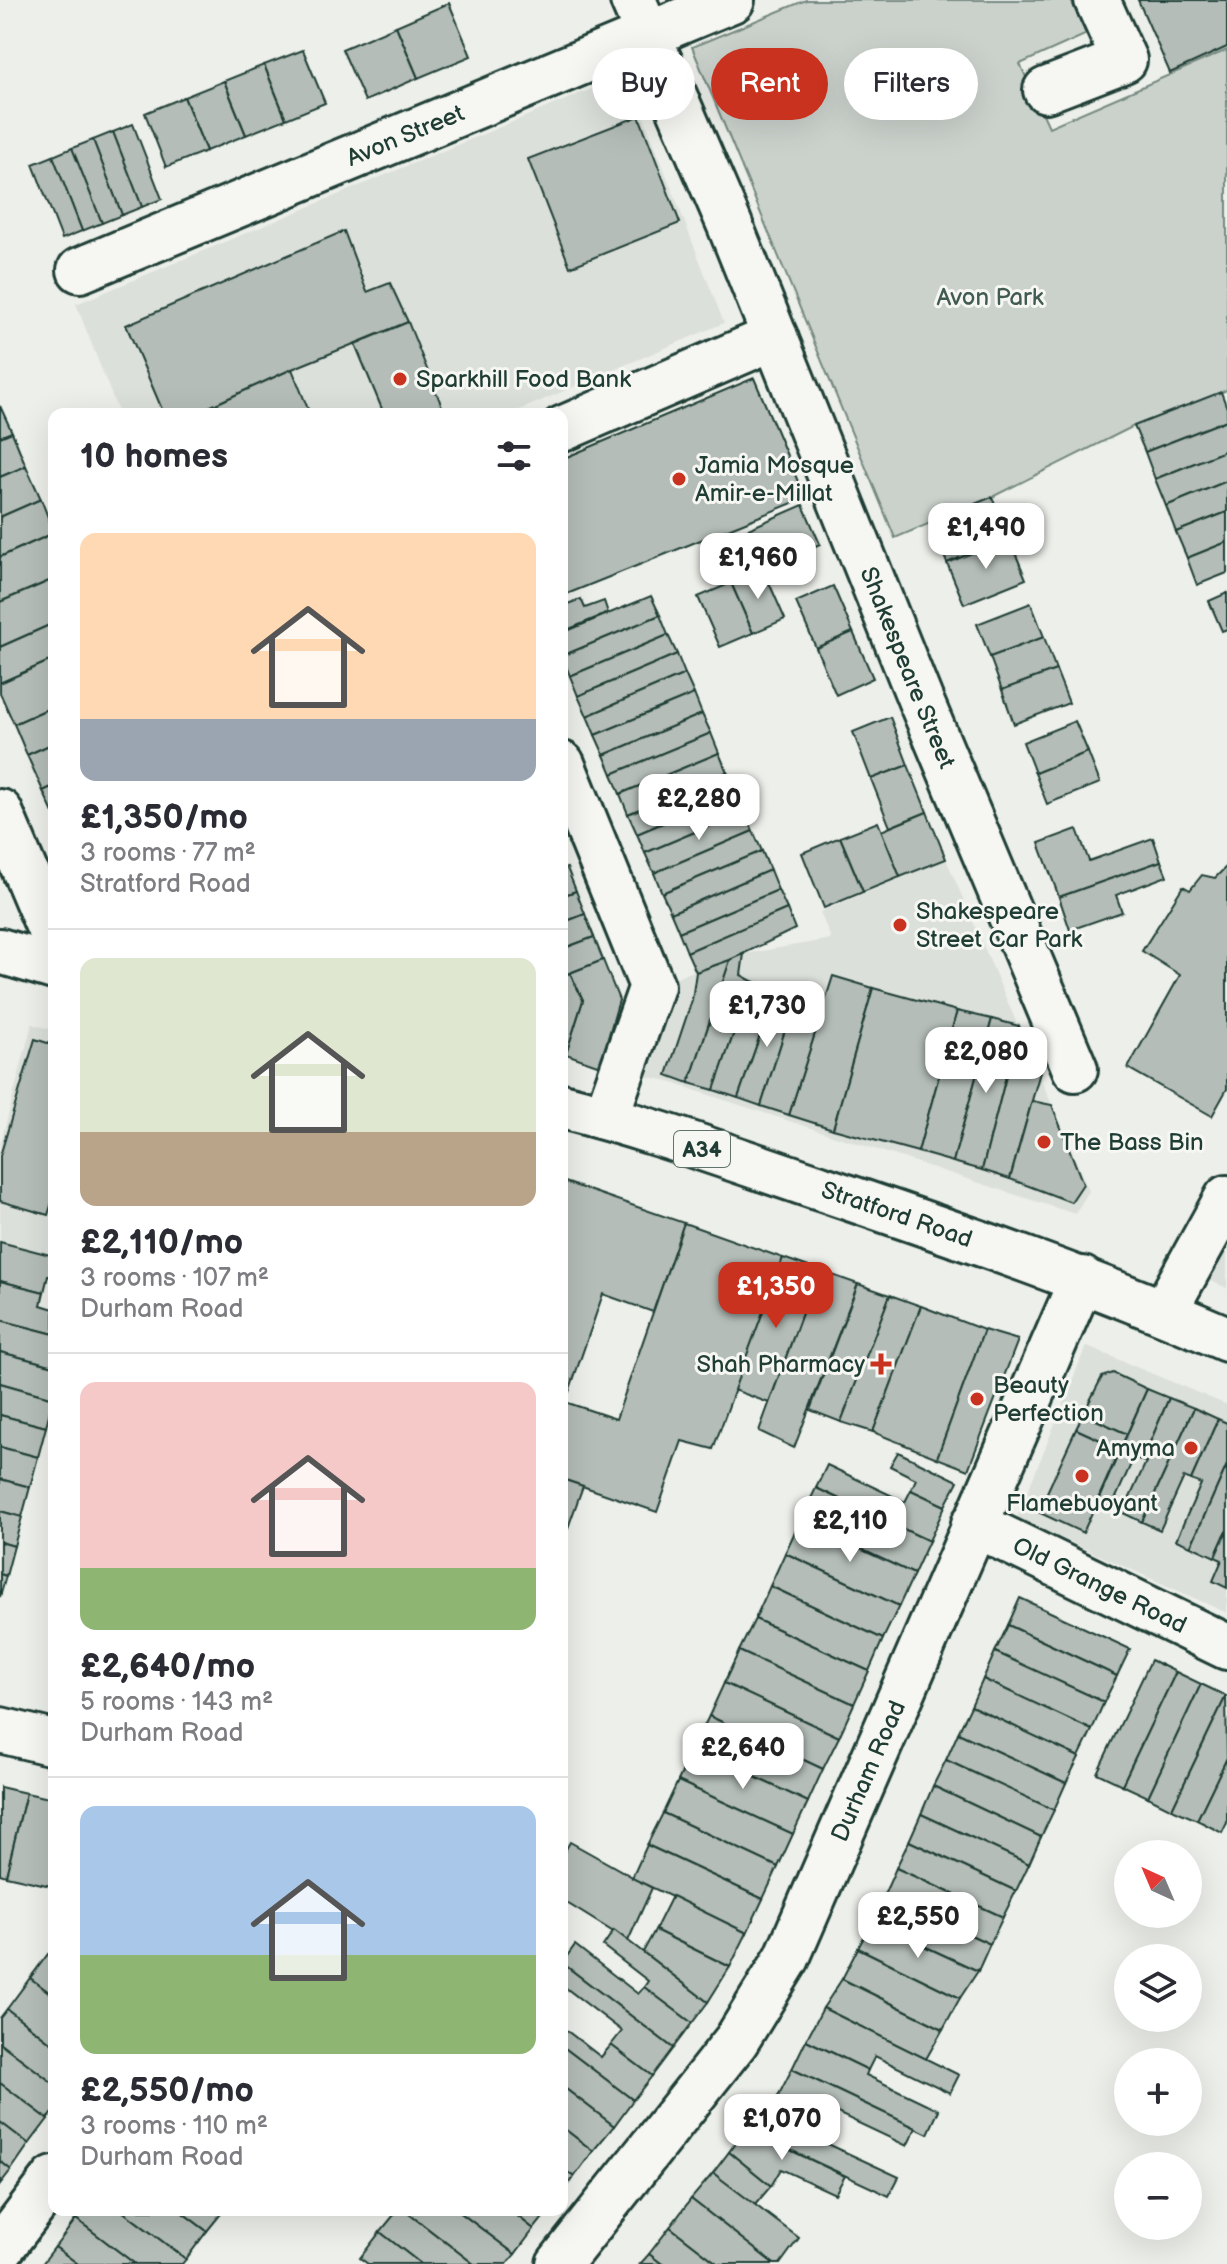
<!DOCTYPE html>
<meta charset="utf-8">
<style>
:root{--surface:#fff;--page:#f7f7f7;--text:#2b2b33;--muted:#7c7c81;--line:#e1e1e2;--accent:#c8321e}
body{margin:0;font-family:"Balsamiq Sans",sans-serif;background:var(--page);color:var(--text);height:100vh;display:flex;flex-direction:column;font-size:30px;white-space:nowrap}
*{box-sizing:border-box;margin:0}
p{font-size:26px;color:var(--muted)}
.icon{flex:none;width:44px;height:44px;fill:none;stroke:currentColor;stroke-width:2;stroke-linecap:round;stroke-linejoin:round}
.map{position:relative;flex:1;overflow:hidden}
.sheet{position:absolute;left:48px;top:408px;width:520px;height:1808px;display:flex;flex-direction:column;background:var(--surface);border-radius:16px;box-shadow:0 8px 32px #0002}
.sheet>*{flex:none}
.top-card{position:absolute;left:592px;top:48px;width:514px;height:72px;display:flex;gap:16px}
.needle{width:52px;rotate:316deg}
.buttons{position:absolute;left:1114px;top:1840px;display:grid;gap:16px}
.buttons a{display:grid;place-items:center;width:88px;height:88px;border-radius:50%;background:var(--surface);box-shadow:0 8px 32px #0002;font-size:40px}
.price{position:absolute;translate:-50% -68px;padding:0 18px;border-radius:16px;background:#fff;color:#222;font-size:26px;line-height:52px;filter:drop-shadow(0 2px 4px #0008)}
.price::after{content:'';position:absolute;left:50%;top:48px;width:24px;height:18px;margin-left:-12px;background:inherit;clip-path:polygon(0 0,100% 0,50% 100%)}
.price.active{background:var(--accent);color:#fff}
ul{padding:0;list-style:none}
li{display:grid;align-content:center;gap:16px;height:424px;padding:0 32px}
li+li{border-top:2px solid var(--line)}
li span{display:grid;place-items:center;height:248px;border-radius:16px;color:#555}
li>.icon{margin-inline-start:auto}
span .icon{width:144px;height:144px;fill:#fffc;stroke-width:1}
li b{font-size:34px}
h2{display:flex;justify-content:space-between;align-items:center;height:96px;padding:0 32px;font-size:34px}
.chip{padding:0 28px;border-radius:36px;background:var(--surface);box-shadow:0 8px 32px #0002;font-size:28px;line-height:72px}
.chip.active{background:var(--accent);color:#fff}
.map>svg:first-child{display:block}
</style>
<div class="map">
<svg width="1227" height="2264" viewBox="0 0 1227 2264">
<rect width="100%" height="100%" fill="#edefea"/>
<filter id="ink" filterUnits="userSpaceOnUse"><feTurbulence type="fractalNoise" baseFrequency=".0125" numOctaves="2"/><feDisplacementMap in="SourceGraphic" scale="16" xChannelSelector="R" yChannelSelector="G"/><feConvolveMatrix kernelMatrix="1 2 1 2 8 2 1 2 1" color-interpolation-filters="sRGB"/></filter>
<g filter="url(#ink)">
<g fill="#dce0db">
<polygon points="627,74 724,323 510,414 119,414 76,304"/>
<polygon points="946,859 1089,1191 1075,1214 663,1080 600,1066 562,1053 562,976 603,960 620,1000 653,985 744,954 831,939 820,912"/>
<polygon points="32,1024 54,1030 54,1257 0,1242 0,1146"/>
<polygon points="1227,1248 1227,1288 1209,1280"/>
<polygon points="1086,1346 1227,1405 1227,1613 1017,1518"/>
</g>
<polygon fill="#cbd2cc" stroke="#758880" stroke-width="2" points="806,0 1071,0 1087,34 1020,64 1049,127 1227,50 1227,390 1134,426 992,497 895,538 692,47"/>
<g fill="#b4bdb8" stroke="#1f3d34" stroke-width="2">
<polygon points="1138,0 1227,0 1227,47 1170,73"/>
<polygon points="449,3 471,56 418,78 396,26"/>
<polygon points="396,26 418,78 365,101 342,49"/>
<polygon points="303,50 325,103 286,119 264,65"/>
<polygon points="264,65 286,119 246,135 224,81"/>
<polygon points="224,81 246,135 206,151 184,97"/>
<polygon points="184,97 206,151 166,167 145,113"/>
<polygon points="639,116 680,223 570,267 528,159"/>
<polygon points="133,124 162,199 142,207 113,132"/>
<polygon points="113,132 142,207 122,215 93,140"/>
<polygon points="93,140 122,215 102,223 72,148"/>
<polygon points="72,148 102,223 82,231 53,156"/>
<polygon points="53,156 82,231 62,239 33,164"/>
<polygon points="344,231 367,292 390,283 408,322 292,369 194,414 164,414 126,325"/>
<polygon points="408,322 445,414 384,414 355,344"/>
<polygon points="292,369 310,414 194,414"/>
<polygon points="754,378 805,498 562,596 562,459"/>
<polygon points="1221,392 1227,408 1227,420 1145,452 1134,426"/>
<polygon points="0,406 12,432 0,437"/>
<polygon points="1227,420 1227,450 1155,479 1145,452"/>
<polygon points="12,432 26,466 0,477 0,437"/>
<polygon points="1227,450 1227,481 1166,506 1155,479"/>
<polygon points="26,466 41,499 0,517 0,477"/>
<polygon points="1227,481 1227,512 1176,532 1166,506"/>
<polygon points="992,497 1009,538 947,563 930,522"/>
<polygon points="41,499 54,533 0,557 0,517"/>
<polygon points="803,505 820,544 763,569 746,530"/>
<polygon points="1227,512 1227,542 1187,558 1176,532"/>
<polygon points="54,533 54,579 0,602 0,557"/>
<polygon points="1009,538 1026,579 964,604 947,563"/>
<polygon points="1227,542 1227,573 1197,585 1187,558"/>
<polygon points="763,569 785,619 753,633 731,583"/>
<polygon points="54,579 54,623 0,647 0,602"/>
<polygon points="731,583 753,633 720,647 698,597"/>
<polygon points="833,586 853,632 816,648 796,602"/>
<polygon points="1227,593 1227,629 1222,631 1209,601"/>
<polygon points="651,596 660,615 562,656 562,633"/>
<polygon points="581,599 585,608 604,601 608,613 562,632 562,606"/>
<polygon points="1031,603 1044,637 990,657 977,624"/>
<polygon points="660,615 668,635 570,676 562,656"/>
<polygon points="54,623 54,659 0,683 0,647"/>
<polygon points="853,632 873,678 836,695 816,648"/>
<polygon points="668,635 677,654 578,696 570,676"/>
<polygon points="1044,637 1056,670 1002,690 990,657"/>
<polygon points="677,654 685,674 587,716 578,696"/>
<polygon points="54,659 54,706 14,724 0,693 0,683"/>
<polygon points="1056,670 1069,703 1014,724 1002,690"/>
<polygon points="685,674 694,694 595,735 587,716"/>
<polygon points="694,694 702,714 604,755 595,735"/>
<polygon points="54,706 54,743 27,755 14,724"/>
<polygon points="702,714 711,733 612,774 604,755"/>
<polygon points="890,717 908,765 871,779 853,732"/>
<polygon points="1075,721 1088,752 1035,773 1023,742"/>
<polygon points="711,733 719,753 620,794 612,774"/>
<polygon points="54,743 54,786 43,791 27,755"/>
<polygon points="1088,752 1100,783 1047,804 1035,773"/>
<polygon points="719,753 727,772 628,814 620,794"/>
<polygon points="908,765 927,812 890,827 871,779"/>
<polygon points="727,772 736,792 637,834 628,814"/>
<polygon points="54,786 54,812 53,813 43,791"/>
<polygon points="736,792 745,811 645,853 637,834"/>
<polygon points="745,811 753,831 654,873 645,853"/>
<polygon points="927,812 946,859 900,877 881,831"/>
<polygon points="878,822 900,877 863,892 840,837"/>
<polygon points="1077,829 1089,861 1153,838 1161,861 1059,897 1039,843"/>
<polygon points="753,831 762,851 662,893 654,873"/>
<polygon points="840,837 863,892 824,908 802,853"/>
<polygon points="762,851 770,870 671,913 662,893"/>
<polygon points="1161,861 1167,876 1116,895 1122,912 1070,930 1059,897"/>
<polygon points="1227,866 1227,1089 1212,1116 1128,1068 1180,975 1142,951 1183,886 1190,890 1202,875 1215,878"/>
<polygon points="567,868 576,891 562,896 562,869"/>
<polygon points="770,870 778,890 679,932 671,913"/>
<polygon points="778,890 787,909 687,952 679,932"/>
<polygon points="576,891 585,914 562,923 562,896"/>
<polygon points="787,909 795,929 730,960 696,972 687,952"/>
<polygon points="585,914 594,937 562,949 562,923"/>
<polygon points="594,937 603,960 562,976 562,949"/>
<polygon points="744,954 741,975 752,981 714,1090 689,1083 730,960"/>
<polygon points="603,960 619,1000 600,1066 566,1054 583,1000 570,973"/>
<polygon points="730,960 689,1083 667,1075 692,1000 696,972"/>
<polygon points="570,973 583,1000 566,1054 562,1053 562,976"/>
<polygon points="833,976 873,988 833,1129 789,1115"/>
<polygon points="752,981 776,990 738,1098 714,1090"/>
<polygon points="873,988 957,1011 918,1152 833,1129"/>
<polygon points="776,990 796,996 761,1106 738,1098"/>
<polygon points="796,996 824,1005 789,1115 761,1106"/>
<polygon points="957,1011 992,1019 953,1162 918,1152"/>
<polygon points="992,1019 1019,1026 982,1170 953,1162"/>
<polygon points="1019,1026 1040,1072 1010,1179 982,1170"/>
<polygon points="35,1039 54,1045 54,1196 48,1215 0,1201 0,1156"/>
<polygon points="1032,1101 1052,1105 1083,1184 1071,1202 1010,1179"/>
<polygon points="562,1181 684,1223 653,1312 603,1294 569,1392 562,1389"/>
<polygon points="684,1223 783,1258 713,1449 682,1441 657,1512 562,1479 562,1401 616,1419"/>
<polygon points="0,1242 54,1256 54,1277 48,1276 44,1292 0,1281"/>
<polygon points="783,1258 818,1270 769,1403 734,1390"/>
<polygon points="818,1270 858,1284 794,1448 759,1431"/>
<polygon points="0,1281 44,1292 41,1305 54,1309 54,1334 0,1320"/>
<polygon points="858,1284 890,1295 841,1422 810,1410"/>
<polygon points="890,1295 921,1306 873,1432 841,1422"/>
<polygon points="921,1306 984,1330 937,1458 873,1432"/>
<polygon points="0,1320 54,1334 54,1366 0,1352"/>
<polygon points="984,1330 1018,1340 968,1470 937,1458"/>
<polygon points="0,1352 54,1366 53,1398 0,1383"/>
<polygon points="1113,1373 1147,1389 1127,1434 1083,1414 1102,1377"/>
<polygon points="0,1383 53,1398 46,1427 0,1415"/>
<polygon points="1147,1389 1169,1398 1142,1461 1134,1457 1111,1509 1097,1503"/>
<polygon points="1169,1398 1194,1408 1142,1522 1123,1513 1146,1462 1142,1461"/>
<polygon points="1194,1408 1218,1419 1191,1480 1184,1477 1160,1530 1142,1522"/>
<polygon points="1083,1414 1127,1434 1120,1449 1076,1429"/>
<polygon points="0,1415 46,1427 38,1457 0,1447"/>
<polygon points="1218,1419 1227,1423 1227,1465 1191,1546 1176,1540 1201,1484 1191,1480"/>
<polygon points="1076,1429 1120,1449 1083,1533 1038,1512"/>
<polygon points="0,1447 38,1457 30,1487 0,1479"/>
<polygon points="898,1452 958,1481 945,1506 911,1490 916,1479 890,1466"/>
<polygon points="827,1465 905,1502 911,1490 945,1506 929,1541 816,1488"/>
<polygon points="1227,1465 1227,1530 1215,1557 1191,1546"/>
<polygon points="0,1479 30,1487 22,1517 0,1511"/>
<polygon points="562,1479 583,1486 569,1525 562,1522"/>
<polygon points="816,1488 929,1541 914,1574 800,1521"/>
<polygon points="0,1511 22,1517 14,1546 0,1542"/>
<polygon points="800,1521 914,1574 899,1606 785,1553"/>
<polygon points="562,1522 569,1525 562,1546"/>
<polygon points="1227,1530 1227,1588 1213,1581 1222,1560 1215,1557"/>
<polygon points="0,1542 14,1546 6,1576 0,1574"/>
<polygon points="785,1553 899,1606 883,1639 770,1586"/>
<polygon points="0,1574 6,1576 0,1597"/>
<polygon points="770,1586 883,1639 869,1671 755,1619"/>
<polygon points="1020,1598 1130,1649 1117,1676 1008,1625"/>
<polygon points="755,1619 869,1671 854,1704 739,1651"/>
<polygon points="1008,1625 1117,1676 1104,1702 995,1652"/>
<polygon points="739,1651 854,1704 839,1737 724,1683"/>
<polygon points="995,1652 1104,1702 1092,1730 983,1679"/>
<polygon points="1151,1660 1176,1672 1122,1785 1097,1773"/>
<polygon points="1176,1672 1201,1684 1148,1797 1122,1785"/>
<polygon points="983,1679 1092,1730 1079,1757 971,1706"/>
<polygon points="724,1683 839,1737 823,1769 709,1716"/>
<polygon points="1201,1684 1226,1696 1172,1809 1148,1797"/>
<polygon points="1226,1696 1227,1758 1197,1820 1172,1809"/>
<polygon points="971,1706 1079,1757 1066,1783 958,1733"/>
<polygon points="709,1716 823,1769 808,1802 693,1748"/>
<polygon points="958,1733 1066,1783 1054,1810 946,1760"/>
<polygon points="693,1748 808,1802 793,1834 678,1781"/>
<polygon points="1227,1758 1227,1823 1222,1833 1197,1820"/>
<polygon points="946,1760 1054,1810 1041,1837 933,1786"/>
<polygon points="678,1781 793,1834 778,1867 663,1813"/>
<polygon points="933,1786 1041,1837 1029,1864 921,1814"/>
<polygon points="0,1787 26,1793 6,1876 0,1874"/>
<polygon points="26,1793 54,1799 54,1871 51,1886 6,1876"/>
<polygon points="663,1813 778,1867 763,1899 647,1845"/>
<polygon points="921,1814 1029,1864 1016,1891 909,1841"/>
<polygon points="909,1841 1016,1891 1003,1917 896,1868"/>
<polygon points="570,1842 652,1888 628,1941 562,1900 562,1856"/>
<polygon points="647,1845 763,1899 747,1933 632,1878"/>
<polygon points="896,1868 1003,1917 990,1944 884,1895"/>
<polygon points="884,1895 990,1944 978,1971 872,1922"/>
<polygon points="672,1896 747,1933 730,1967 655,1930"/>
<polygon points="872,1922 978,1971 960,1998 858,1948"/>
<polygon points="614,1930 708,2002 692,2023 644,1987 648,1981 603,1946"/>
<polygon points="655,1930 730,1967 708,2002 643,1952"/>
<polygon points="575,1945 638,1994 644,1987 692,2023 673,2048 562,1963"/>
<polygon points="858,1948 960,1998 943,2029 842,1979"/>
<polygon points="48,1954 54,1959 54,1996 30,1978"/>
<polygon points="562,1963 673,2048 652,2076 611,2045 622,2031 562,1985"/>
<polygon points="30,1978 54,1996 54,2045 7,2009"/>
<polygon points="842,1979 943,2029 926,2059 823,2008"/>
<polygon points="823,2008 959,2075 950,2093 875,2056 868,2070 806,2040"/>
<polygon points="7,2009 54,2045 54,2084 0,2043 0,2018"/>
<polygon points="562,2027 601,2057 611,2045 652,2076 633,2100 562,2046"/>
<polygon points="806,2040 868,2070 866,2075 939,2110 928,2134 792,2069"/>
<polygon points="0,2043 54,2084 54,2112 48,2119 0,2083"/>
<polygon points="562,2046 633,2100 614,2126 562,2086"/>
<polygon points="792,2069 916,2128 907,2146 829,2109 822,2124 775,2102"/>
<polygon points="0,2083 48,2119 29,2144 0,2122"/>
<polygon points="562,2086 614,2126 593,2151 562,2127"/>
<polygon points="761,2096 822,2124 815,2138 899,2177 889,2196 745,2129"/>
<polygon points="0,2122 29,2144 11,2170 0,2161"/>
<polygon points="562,2127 593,2151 574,2177 562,2168"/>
<polygon points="745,2129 845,2176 835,2194 781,2169 771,2186 729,2152"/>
<polygon points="729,2152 771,2186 754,2206 713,2173"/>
<polygon points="0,2161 11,2170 0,2184"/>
<polygon points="562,2168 574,2177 562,2192"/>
<polygon points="713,2173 799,2238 780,2264 774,2264 691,2199"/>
<polygon points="691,2199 774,2264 718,2264 670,2227"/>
<polygon points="83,2210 121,2210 186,2259 182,2264 135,2264 76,2219"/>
<polygon points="121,2210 179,2210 207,2231 186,2259"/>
<polygon points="179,2210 224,2210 207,2231"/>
<polygon points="398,2210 404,2210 474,2264 421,2264 380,2232"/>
<polygon points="404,2210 457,2210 515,2254 507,2264 474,2264"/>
<polygon points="457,2210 510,2210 534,2229 515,2254"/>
<polygon points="510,2210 549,2210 534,2229"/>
<polygon points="76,2219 135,2264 78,2264 55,2247"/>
<polygon points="670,2227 718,2264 662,2264 649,2254"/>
<polygon points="380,2232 421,2264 368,2264 360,2258"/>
<polygon points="55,2247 78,2264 42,2264"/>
<polygon points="649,2254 662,2264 640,2264"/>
</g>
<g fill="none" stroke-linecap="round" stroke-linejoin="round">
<g stroke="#1f3d34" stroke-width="50">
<g id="minor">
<path id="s1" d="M633,0L729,223L920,699L1075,1069"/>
<polyline points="1046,90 1124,60 1097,0"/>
<path id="s2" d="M80,270L732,0"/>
<polyline points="562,429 775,337"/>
<polyline points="562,764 652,986 606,1117"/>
<polyline points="0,812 54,940"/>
<path id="s3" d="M974,1524L1227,1647"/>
<polyline points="0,1730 54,1743"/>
<polyline points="0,2250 54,2179"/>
<path id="s4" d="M559,2264L736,2041L787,1958L1082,1279"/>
</g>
</g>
<g stroke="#1f3d34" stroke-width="50">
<polyline id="major" points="1164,1312 1227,1198"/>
</g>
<g stroke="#1f3d34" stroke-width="50">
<g id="highway">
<polyline points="0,951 54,967"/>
<path id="s5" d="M562,1106C650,1128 736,1160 823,1189C959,1235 1095,1282 1227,1339"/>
</g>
</g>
<use href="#minor" stroke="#f6f6f2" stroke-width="44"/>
<use href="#major" stroke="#f6f6f2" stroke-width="44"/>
<use href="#highway" stroke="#f6f6f2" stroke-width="44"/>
</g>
</g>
<g fill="#c8321e" stroke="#f6f6f2" stroke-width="3">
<circle cx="400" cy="379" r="8"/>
<circle cx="679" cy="479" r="8"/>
<circle cx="900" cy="925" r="8"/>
<circle cx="1044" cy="1142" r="8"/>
<path d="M877 1352h8v8h8v8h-8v8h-8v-8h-8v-8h8z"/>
<circle cx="977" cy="1399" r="8"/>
<circle cx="1191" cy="1448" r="8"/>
<circle cx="1082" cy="1476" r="8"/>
</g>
<g text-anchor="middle" stroke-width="6" stroke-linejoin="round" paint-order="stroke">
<rect fill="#f6f6f2" stroke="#60746d" stroke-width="2" x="674" y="1131" width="56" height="36" rx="6"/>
<g font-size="22" font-weight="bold" fill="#1f3d34">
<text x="702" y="1157">A34</text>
</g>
<g font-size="24" fill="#1f3d34" stroke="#f6f6f2">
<text dy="8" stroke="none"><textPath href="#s2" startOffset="352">Avon Street</textPath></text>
<text dy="8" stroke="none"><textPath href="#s1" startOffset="722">Shakespeare Street</textPath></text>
<text dy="8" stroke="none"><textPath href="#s5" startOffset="352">Stratford Road</textPath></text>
<text dy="8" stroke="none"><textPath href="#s3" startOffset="140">Old Grange Road</textPath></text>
<text dy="8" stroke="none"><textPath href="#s4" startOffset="586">Durham Road</textPath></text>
</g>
<g font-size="24" fill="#415b52" stroke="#f6f6f2">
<text x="990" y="305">Avon Park</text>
</g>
<g font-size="24" fill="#1f3d34" stroke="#f6f6f2" text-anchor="start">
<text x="416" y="387">Sparkhill Food Bank</text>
<text x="695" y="473">Jamia Mosque<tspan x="695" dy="28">Amir-e-Millat</tspan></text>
<text x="916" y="919">Shakespeare<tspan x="916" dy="28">Street Car Park</tspan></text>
<text x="1060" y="1150">The Bass Bin</text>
<text x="865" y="1372" text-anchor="end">Shah Pharmacy</text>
<text x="993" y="1393">Beauty<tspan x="993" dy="28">Perfection</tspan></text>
<text x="1175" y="1456" text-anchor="end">Amyma</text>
<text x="1082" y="1511" text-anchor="middle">Flamebuoyant</text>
</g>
</g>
</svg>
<div class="buttons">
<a><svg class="needle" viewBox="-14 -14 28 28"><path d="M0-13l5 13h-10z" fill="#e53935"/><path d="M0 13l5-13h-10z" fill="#7c7c81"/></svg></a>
<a><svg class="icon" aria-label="layers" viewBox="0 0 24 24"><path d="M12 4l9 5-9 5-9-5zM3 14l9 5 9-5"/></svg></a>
<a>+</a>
<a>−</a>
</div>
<b class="price" style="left:986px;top:571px">£1,490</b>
<b class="price" style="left:758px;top:601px">£1,960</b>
<b class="price" style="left:699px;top:842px">£2,280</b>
<b class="price" style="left:767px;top:1049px">£1,730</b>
<b class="price" style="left:986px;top:1095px">£2,080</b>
<b class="price active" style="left:776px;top:1330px">£1,350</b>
<b class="price" style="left:850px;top:1564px">£2,110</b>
<b class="price" style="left:743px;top:1791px">£2,640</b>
<b class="price" style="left:918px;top:1960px">£2,550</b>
<b class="price" style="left:782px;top:2162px">£1,070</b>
<div class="top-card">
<a class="chip">Buy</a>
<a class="chip active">Rent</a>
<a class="chip">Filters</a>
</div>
<section class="sheet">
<h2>10 homes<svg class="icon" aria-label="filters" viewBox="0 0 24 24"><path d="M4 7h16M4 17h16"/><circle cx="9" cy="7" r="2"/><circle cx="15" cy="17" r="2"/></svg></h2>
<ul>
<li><span style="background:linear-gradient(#ffd9b3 75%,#9aa5b1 0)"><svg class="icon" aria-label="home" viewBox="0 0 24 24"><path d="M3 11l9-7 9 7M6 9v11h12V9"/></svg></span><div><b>£1,350/mo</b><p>3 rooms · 77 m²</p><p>Stratford Road</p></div></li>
<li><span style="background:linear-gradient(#dfe7d0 70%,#b9a48a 0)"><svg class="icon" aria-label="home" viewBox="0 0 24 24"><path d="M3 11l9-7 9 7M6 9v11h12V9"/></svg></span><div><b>£2,110/mo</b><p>3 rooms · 107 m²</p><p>Durham Road</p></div></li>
<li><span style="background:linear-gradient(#f6c9c9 75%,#8fb573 0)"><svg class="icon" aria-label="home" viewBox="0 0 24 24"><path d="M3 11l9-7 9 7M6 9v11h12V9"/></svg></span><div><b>£2,640/mo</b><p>5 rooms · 143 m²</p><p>Durham Road</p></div></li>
<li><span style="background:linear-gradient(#a9c7e8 60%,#8fb573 0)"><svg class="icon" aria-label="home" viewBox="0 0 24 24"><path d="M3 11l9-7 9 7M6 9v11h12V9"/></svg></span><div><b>£2,550/mo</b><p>3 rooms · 110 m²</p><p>Durham Road</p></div></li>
</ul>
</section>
</div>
